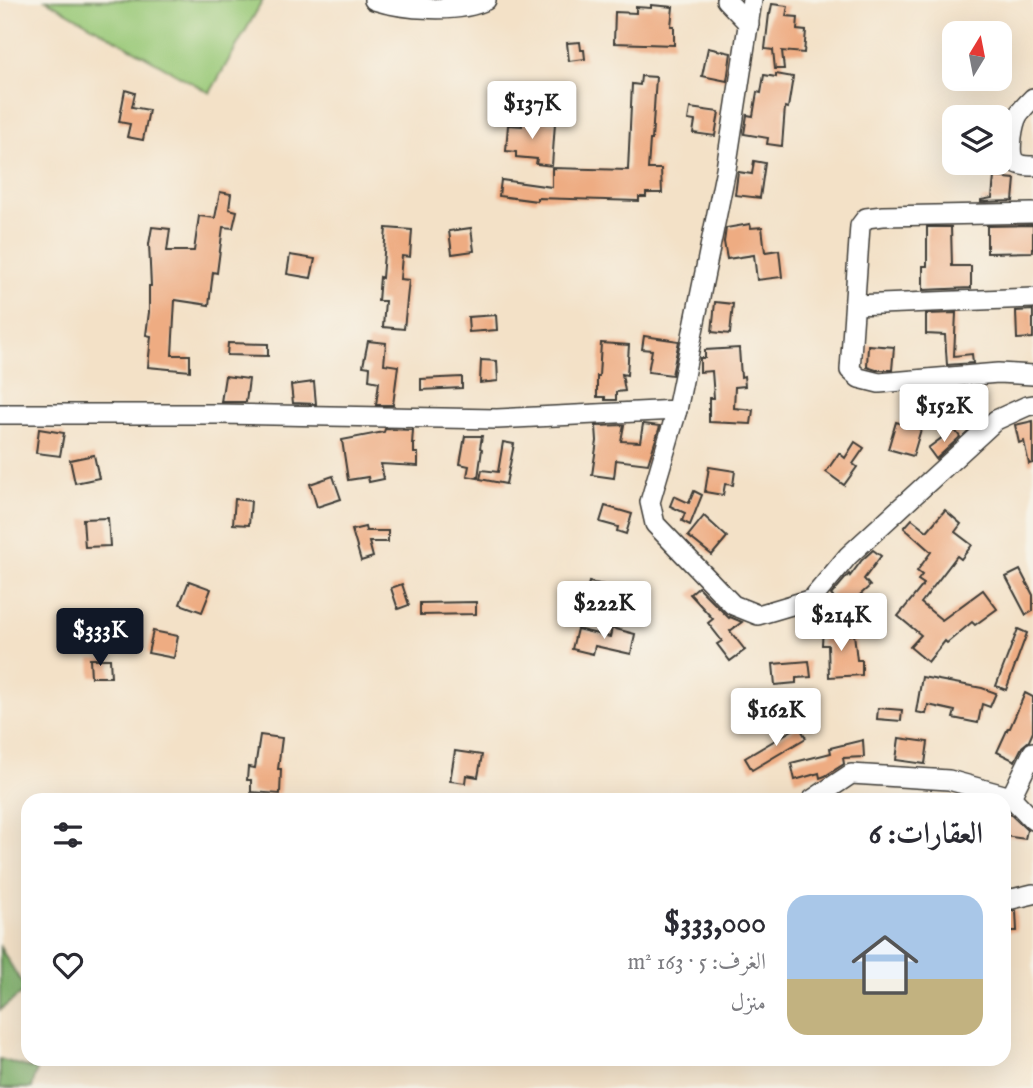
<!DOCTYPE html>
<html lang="ar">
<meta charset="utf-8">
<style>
:root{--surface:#fff;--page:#f7f7f7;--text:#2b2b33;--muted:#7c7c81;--accent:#111827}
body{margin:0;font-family:"IM FELL English",Amiri,serif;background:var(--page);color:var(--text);direction:rtl;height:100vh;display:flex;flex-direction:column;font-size:26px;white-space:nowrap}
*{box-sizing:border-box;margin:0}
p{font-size:23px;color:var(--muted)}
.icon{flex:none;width:38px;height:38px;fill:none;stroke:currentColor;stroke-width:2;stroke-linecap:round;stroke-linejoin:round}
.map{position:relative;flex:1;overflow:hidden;direction:ltr}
.sheet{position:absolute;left:21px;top:793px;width:990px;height:273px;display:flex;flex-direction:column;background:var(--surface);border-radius:21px;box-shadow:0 7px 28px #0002;direction:rtl}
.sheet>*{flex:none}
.needle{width:46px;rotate:10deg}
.tools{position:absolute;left:942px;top:21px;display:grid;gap:14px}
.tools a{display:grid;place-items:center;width:70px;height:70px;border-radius:14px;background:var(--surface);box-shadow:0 7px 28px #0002;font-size:35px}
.price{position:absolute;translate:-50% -60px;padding:0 16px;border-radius:7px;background:#fff;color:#222;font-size:23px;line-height:46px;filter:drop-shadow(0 2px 4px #0008)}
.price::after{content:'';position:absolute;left:50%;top:42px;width:21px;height:16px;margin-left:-10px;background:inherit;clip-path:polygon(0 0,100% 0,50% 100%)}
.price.active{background:var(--accent);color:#fff}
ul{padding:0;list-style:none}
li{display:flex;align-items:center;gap:21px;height:175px;padding:0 28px}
li span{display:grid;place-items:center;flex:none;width:196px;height:140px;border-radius:21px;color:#555}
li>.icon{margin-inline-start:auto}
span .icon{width:84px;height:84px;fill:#fffc;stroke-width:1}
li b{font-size:30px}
h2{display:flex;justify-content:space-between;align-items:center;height:84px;padding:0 28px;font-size:30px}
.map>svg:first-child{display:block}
</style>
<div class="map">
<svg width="1033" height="1088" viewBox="0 0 1033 1088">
<rect width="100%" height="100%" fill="#f7f3e8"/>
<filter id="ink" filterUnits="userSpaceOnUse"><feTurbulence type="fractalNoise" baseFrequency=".0143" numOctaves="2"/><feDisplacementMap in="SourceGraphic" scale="14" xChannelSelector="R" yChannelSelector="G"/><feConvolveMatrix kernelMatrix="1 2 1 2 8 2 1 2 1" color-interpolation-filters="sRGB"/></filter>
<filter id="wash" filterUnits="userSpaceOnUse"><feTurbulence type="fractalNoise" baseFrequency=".00686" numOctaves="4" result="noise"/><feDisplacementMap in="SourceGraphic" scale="28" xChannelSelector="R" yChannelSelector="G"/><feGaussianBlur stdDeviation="1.57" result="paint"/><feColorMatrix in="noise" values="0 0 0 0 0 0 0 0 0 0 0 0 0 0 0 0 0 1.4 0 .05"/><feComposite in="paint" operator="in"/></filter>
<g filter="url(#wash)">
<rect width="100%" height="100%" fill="#f3e1c7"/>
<polygon fill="#9ac978" stroke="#5b724a" stroke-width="2" points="46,0 263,0 210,93"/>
<g fill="#7bad68" stroke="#4c6442" stroke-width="2">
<polygon points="0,947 26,990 0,1010"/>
<polygon points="0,1059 37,1070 32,1088 0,1088"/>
</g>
<g id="blocks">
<g fill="#eeac82">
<polygon points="772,4 788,6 786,16 798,17 797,30 806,31 804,53 782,51 784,69 775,69 773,50 765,49 769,14 770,14"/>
<polygon points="651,5 673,7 671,26 674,26 674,45 614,43 615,12 636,13 636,7 651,8"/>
<polygon points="580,42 581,50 584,50 585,59 569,61 567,43"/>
<polygon points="708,48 731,53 727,81 702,76"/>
<polygon points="776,74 793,77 788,108 785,107 782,146 767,144 768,138 744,134 747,115 753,116 757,92 761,93 764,75 776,77"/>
<polygon points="641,76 656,77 652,140 650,140 648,169 661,169 662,193 646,193 646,197 639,197 639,201 537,198 537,201 499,196 501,180 552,187 552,168 628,170 632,84 640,85"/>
<polygon points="125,90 135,93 132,107 149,110 143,140 127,137 130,124 119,122"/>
<polygon points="690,108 719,112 715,136 693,133 695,121 688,120"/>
<polygon points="522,120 555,123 552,166 536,164 537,159 516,157 516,152 506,151 508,125 522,126"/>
<polygon points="754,161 765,163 760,198 735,195 738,172 752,174"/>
<polygon points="994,177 1015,179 1013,201 981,202 981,200 992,198"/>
<polygon points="220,192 231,194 229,209 237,211 233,228 223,227 217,273 213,272 209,305 175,300 172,355 190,355 190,371 148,367 151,336 146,335 149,312 149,286 151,286 149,244 152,227 170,229 167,251 194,251 199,216 215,218"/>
<polygon points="750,224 751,228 762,227 765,252 779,250 782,277 757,280 754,255 727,259 724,242 726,228"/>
<polygon points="1033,225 1033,252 987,253 987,226"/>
<polygon points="927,227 951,227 952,266 971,266 971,288 923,290 923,266 927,266"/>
<polygon points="386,228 412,230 410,257 402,256 400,279 409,280 404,329 383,327 385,301 378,301 380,277 382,278"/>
<polygon points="471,228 474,251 452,254 449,231"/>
<polygon points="290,255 315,259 311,278 287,274"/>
<polygon points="715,302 733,304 730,334 712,332"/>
<polygon points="1033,310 1033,338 1017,339 1016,311"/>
<polygon points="956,313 954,356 972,354 973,363 947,365 945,335 926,334 926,314"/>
<polygon points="496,315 497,330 469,332 468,317"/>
<polygon points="644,336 679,341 672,375 648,372 652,350 642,349"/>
<polygon points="368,341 386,343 384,364 398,366 393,405 376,405 379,382 369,380 370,367 363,366"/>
<polygon points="228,343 268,344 268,356 227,355"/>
<polygon points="601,343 629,345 627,375 622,374 625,391 616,392 616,400 605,400 605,397 597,397 597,376 599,376"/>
<polygon points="868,345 894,347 892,370 876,370 867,367"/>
<polygon points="739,348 741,377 744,376 745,386 735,387 734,408 753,410 751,424 709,422 709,398 714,398 712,371 700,372 700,358 705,358 705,350"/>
<polygon points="481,360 497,361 498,381 480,383"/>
<polygon points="225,376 249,379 246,402 221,402"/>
<polygon points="462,377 462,388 421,390 421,379"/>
<polygon points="314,382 316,404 293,403 291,385"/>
<polygon points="967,388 976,406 949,420 935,395 945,390"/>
<polygon points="1033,421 1033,463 1029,464 1024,441 1019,443 1015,425"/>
<polygon points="896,422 921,429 913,456 888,449"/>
<polygon points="643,424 660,426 648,464 616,460 614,478 592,475 597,441 596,426 624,425 621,441 640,442"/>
<polygon points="39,429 64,433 60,456 36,453"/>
<polygon points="385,429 413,430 412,444 414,444 414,453 418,453 418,466 381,464 384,479 369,482 368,477 348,480 342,440 384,432"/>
<polygon points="954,429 960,437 936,459 928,448"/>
<polygon points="465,436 482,436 480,448 482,449 478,478 467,476 469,466 460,464"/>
<polygon points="503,442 514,444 506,484 480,479 482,470 498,472"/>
<polygon points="855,442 864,448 853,464 857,467 844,485 826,472 839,453 845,458"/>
<polygon points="94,455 99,478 75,483 70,460"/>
<polygon points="709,467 735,471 733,485 725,484 723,495 705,492"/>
<polygon points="333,476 341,499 317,507 310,484"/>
<polygon points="694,491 702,495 690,525 682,521 685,513 670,506 674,496 689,503"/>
<polygon points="235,499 251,501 249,525 233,524"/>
<polygon points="605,506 632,514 626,534 617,531 618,527 600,522"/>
<polygon points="945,510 961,524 955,532 972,545 961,559 957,556 921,603 942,620 983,590 997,609 975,625 972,622 947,643 945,641 928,662 910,647 921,635 898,616 924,584 918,580 922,575 917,571 931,552 904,528 912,519 927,531"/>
<polygon points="704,516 727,537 712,555 688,536"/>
<polygon points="108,518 110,546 85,547 83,519"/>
<polygon points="365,527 366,531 388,531 388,542 369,542 373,557 361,561 352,530"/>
<polygon points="873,550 881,556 864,579 870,586 844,609 831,595 849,574 850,576 862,560"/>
<polygon points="1020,570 1033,595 1033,611 1026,615 1006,577"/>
<polygon points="189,581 211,589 202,612 180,604"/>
<polygon points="589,582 615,587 611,608 584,603"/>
<polygon points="402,584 409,605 398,609 391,588"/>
<polygon points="698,587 729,618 730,617 742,622 730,631 745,650 730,661 717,644 722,641 708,623 713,619 690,594"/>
<polygon points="476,602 476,614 420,615 420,603"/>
<polygon points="823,626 844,627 844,636 854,634 857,660 862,660 862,675 829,677 828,645 822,645"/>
<polygon points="612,628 635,634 631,654 595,646 593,654 572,649 577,629 610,637"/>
<polygon points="1018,629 1027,633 1006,690 996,686"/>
<polygon points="153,631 178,636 174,658 148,653"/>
<polygon points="90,659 110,659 111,677 91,677"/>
<polygon points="809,661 811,677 796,678 796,683 775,685 773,664"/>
<polygon points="922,677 982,688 996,693 990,707 982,704 978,723 953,718 955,711 928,705 926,714 916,712"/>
<polygon points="1025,693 1033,697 1033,732 1029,741 1022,747 1015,761 997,752 1008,728 1010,728"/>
<polygon points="878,708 902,710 901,721 877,719"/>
<polygon points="799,726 806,738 752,770 745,758"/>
<polygon points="260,735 282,738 278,769 281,769 280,794 251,792 251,780 247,780 248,767 255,768"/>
<polygon points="899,738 928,742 925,764 896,760"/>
<polygon points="863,740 864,757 843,758 844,764 825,776 820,778 819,773 795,780 791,763 831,753 830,748"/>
<polygon points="455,751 482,755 478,777 466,775 465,783 450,781"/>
<polygon points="1005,809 1027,830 1025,839 1004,836"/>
<polygon points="1004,910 1016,911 1017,931 1004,931"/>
</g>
</g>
</g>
<g filter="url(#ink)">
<use href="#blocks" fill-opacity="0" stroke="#3c3a36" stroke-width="2"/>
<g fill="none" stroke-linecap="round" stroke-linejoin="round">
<g stroke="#3c3a36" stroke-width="22">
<g id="minor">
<path d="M374,0C402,9 459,14 486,0"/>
<polyline points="726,0 749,24"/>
<path d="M1033,98C1028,103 1022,109 1018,115C1014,122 1013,129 1012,137C1010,156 1010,167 1033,166"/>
<polyline points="1033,213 883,216 866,218 860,226 850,370 859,378 879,383 998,373 1033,375"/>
<polyline points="855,305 1033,298"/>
<polyline points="677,410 650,502 655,524 733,605 758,615 812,599 848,556 996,420 1027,406 1033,405"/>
<polyline points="0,414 218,414 497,419 677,410 726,169 752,0"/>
<polyline points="1011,797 1033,752"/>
<polyline points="812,800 851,774 949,780 1011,797 1033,820"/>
<polyline points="1004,898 1012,899 1033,894"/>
</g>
</g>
<use href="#minor" stroke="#fff" stroke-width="19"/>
</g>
</g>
</svg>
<div class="tools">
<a><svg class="needle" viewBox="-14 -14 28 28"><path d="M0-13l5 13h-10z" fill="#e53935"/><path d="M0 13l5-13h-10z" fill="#7c7c81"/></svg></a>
<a><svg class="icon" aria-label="layers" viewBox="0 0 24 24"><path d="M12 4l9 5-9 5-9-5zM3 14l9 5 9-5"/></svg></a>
</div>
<b class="price" style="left:532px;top:141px">$137K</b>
<b class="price" style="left:944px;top:444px">$152K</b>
<b class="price" style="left:604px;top:641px">$222K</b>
<b class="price" style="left:841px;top:653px">$214K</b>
<b class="price active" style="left:100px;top:668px">$333K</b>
<b class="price" style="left:776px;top:748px">$162K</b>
<section class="sheet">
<h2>العقارات: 6<svg class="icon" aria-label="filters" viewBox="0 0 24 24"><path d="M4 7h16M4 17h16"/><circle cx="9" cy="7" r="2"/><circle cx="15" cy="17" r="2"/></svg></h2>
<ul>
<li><span style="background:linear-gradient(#a9c7e8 60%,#c2b280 0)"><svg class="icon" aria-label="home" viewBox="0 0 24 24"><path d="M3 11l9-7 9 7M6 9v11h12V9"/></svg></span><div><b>$333,000</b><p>الغرف: 5 · 163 m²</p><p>منزل</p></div><svg class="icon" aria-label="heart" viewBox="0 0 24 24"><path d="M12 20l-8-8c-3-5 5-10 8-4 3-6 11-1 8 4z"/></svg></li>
</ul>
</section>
</div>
